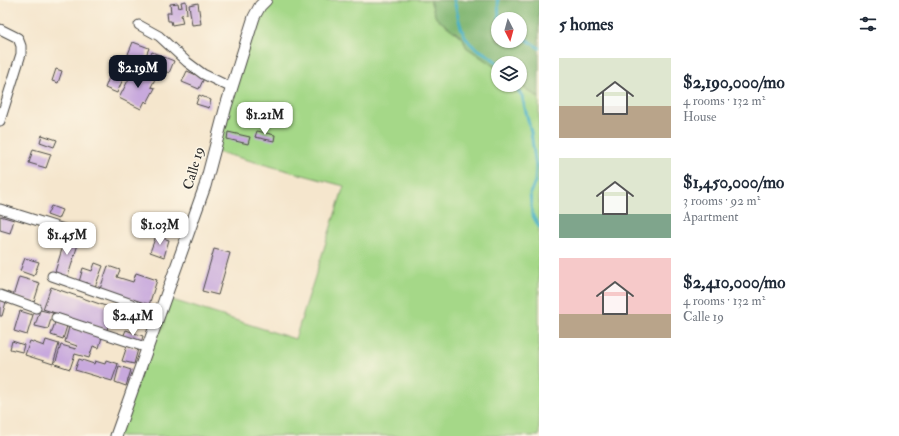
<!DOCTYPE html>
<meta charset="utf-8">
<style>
:root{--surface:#fff;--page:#f6f6f7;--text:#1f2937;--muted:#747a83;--accent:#111827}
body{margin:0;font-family:"IM FELL Double Pica",serif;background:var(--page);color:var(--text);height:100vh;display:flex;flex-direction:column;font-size:15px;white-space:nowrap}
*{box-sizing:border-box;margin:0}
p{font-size:13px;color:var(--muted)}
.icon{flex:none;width:22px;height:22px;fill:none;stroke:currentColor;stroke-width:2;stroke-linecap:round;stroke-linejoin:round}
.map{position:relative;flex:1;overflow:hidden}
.sheet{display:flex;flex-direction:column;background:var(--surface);width:360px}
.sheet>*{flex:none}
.needle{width:26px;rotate:174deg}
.tools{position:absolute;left:491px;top:12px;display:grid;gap:8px}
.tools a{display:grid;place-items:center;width:36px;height:36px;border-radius:50%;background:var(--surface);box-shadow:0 1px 3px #0004;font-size:20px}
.price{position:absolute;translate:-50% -34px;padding:0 9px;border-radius:8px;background:#fff;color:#222;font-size:13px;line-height:26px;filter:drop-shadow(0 1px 2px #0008)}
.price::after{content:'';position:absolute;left:50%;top:24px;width:12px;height:9px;margin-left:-6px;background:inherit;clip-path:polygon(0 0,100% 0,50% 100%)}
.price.selected{background:var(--accent);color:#fff}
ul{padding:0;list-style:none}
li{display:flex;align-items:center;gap:12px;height:100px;padding:0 20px}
li span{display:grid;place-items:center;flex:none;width:112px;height:80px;border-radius:0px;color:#555}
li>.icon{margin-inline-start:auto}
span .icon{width:48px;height:48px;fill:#fffc;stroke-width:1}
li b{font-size:17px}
h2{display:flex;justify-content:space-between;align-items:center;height:48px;padding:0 20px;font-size:17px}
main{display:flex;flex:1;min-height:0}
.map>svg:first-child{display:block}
</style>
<main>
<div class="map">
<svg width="539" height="436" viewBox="0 0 539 436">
<rect width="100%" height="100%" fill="#fcf5e5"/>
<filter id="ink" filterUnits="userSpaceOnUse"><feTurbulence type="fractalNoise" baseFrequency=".025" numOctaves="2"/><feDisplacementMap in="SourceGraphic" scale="8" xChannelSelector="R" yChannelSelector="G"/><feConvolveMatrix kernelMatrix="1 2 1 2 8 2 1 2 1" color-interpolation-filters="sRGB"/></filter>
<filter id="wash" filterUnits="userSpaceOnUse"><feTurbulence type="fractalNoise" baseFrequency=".012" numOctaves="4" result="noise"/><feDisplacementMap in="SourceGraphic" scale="16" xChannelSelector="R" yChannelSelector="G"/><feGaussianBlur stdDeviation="0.9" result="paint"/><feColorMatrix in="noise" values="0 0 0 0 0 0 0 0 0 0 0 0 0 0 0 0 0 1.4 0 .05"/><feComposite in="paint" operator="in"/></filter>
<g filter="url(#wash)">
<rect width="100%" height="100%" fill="#f5e6cd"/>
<polygon fill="#a5d888" stroke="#68825a" points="266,0 430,0 436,18 463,38 466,47 498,69 498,85 520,85 539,98 539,436 116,436 166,298 295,339 344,186 214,151 226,106"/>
<path fill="#84b874" stroke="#587250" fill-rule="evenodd" d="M430,0H539V98L520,85V63H498V69L466,47L463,38L436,18ZM498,19H520V41H498Z"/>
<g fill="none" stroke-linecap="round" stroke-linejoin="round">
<g stroke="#49b2c7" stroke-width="3">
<path d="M454,0C458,15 460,35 473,46C481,52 491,55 498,64"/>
<polyline points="497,0 498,0 499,19"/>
<polyline points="520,35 539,48"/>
<polyline points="514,85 522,96 531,132 536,167 535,182 530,193 532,214 539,227"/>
</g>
</g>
<g id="blocks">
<g fill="#c8a9dd">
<polygon points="186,1 187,14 181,15 183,23 172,25 171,21 168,21 167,13 171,13 170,4 178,3 179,8 182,7 181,2"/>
<polygon points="198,3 201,24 192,25 189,5"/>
<polygon points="133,42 149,48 144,61 128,54"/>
<polygon points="152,52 174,61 169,73 147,63"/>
<polygon points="113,67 126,72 117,93 105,88"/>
<polygon points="56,69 62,71 58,83 52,81"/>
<polygon points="134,69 155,79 151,87 155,88 147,103 145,101 141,109 119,98"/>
<polygon points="187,71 204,78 199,89 182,82"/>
<polygon points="199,95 211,100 209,108 196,104"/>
<polygon points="257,131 275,135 274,141 255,137"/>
<polygon points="228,132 250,137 248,144 227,139"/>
<polygon points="42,135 57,140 54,147 40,142"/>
<polygon points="33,149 51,154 46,168 29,163"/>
<polygon points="51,206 62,210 58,219 47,215"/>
<polygon points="0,216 14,220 10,233 0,230"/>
<polygon points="67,233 80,238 67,279 54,275"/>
<polygon points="156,236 169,240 164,257 150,252"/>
<polygon points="214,249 230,253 218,295 202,291"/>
<polygon points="25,258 39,262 34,276 20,271"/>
<polygon points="95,263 103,266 95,287 79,282 83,268 92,271"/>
<polygon points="108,266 120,270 117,277 133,282 136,273 157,280 149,305 100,289"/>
<polygon points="19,277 40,283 34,302 13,296"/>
<polygon points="51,287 114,309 107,330 43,309"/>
<polygon points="0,300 6,302 2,316 0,316"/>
<polygon points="40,310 53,313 48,329 35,326"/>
<polygon points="20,311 33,315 27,335 14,331"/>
<polygon points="133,314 149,319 147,325 131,320"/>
<polygon points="55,322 67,326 63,339 51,335"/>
<polygon points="69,327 102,337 99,348 93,346 89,358 75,354 70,369 55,364 61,345 76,349 77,346 65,342"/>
<polygon points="126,330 143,336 141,343 123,337"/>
<polygon points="46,340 59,344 53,364 25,355 30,341 44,346"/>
<polygon points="12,341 24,345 22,352 10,349"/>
<polygon points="127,346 138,349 134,364 122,361"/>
<polygon points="79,359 94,364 95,361 105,364 106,360 118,364 112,381 75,370"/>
<polygon points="119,366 131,370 126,386 115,382"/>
</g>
</g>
</g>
<g filter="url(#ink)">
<use href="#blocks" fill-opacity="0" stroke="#494743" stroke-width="1"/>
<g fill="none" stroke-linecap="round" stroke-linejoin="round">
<g stroke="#494743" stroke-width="11">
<g id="minor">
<polyline points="139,25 159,36 187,62 203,74 232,88"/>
<polyline points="0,29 18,38 21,46 21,54 0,121"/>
<polyline points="0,209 64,229"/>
<polyline points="52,276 160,314"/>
<polyline points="0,295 36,308"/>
<polyline points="56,318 148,348"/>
</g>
</g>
<g stroke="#494743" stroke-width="13">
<polyline id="tertiary" points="116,436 205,186 226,106 254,17 260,6 266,0"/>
</g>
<use href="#minor" stroke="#fff" stroke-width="9"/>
<use href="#tertiary" stroke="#fff" stroke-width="11"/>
</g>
</g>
<g text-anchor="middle" stroke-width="3" stroke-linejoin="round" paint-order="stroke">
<g font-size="14" fill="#2b2b2b" stroke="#fcf5e5">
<text transform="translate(193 168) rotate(-74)" y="5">Calle 19</text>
</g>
</g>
</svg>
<div class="tools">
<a><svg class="needle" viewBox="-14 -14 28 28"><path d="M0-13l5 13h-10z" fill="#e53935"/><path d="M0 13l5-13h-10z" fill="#747a83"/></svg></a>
<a><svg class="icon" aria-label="layers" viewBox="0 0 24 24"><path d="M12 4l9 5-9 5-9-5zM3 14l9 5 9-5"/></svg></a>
</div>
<b class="price selected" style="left:138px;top:89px">$2.19M</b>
<b class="price" style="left:265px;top:136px">$1.21M</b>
<b class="price" style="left:160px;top:246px">$1.03M</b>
<b class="price" style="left:67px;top:256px">$1.45M</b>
<b class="price" style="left:133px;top:337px">$2.41M</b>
</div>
<section class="sheet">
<h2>5 homes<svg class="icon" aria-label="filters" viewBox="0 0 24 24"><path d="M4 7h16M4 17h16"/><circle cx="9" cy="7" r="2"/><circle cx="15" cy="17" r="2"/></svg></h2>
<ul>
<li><span style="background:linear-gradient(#dfe7d0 60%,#b9a48a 0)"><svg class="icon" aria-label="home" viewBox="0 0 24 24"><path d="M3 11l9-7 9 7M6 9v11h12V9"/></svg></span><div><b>$2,190,000/mo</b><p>4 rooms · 132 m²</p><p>House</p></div></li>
<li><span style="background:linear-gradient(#dfe7d0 70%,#7fa58c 0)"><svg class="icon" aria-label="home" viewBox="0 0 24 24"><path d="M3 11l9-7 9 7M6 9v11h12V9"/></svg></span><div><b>$1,450,000/mo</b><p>3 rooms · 92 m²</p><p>Apartment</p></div></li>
<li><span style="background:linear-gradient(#f6c9c9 70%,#b9a48a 0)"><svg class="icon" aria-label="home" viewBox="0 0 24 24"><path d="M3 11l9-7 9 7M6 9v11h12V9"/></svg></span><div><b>$2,410,000/mo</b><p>4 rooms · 132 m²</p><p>Calle 19</p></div></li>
</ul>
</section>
</main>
